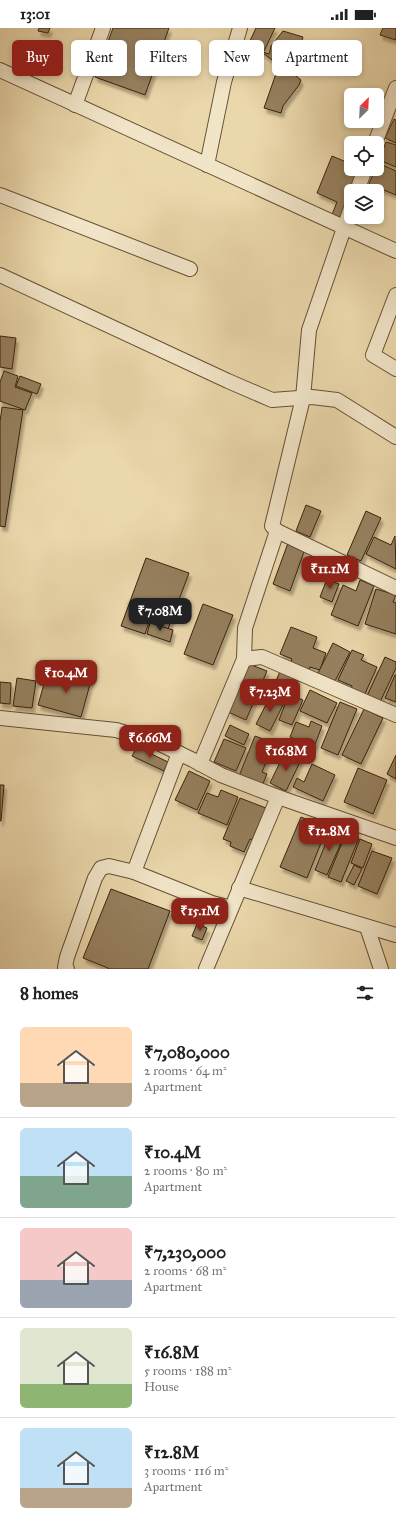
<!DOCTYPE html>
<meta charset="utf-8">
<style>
:root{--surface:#fff;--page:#f6f6f6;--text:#202124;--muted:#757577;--line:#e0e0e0;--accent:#8f2418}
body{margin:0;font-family:"IM FELL Great Primer",serif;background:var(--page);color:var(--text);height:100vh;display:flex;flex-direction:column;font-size:15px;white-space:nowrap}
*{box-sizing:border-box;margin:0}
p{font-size:13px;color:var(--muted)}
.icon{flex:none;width:22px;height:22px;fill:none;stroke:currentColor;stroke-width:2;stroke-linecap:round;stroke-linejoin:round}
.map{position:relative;height:941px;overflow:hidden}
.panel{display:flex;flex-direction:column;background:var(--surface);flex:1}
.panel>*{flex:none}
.hud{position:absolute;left:12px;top:12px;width:372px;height:36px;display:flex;gap:8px}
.needle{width:26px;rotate:24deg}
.fabs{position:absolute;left:344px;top:60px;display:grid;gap:8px}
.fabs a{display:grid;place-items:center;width:40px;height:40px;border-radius:6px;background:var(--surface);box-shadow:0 2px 6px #0003;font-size:20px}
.price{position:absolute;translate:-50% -34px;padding:0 9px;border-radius:8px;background:var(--accent);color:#fff;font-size:13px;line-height:26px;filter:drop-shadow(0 1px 2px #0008)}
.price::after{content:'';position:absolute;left:50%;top:24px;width:12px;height:9px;margin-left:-6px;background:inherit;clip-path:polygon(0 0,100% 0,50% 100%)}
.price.selected{background:#222;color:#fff}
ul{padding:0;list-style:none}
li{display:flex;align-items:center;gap:12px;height:100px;padding:0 20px}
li+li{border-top:1px solid var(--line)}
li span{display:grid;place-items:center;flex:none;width:112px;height:80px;border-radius:6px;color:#555}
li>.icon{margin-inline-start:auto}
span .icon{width:48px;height:48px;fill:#fffc;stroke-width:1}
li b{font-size:17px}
h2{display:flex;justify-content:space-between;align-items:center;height:48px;padding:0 20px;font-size:17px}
.chip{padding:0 14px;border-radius:6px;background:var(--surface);box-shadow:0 2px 6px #0003;font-size:14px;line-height:36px}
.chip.selected{background:var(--accent);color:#fff}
.status{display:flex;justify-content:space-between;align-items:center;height:28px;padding:0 20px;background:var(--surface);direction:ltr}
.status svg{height:11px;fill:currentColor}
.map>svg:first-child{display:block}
</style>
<div class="status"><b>13:01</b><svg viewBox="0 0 49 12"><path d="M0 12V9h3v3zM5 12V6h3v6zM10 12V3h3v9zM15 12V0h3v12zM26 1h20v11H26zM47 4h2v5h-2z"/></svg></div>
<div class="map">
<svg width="396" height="941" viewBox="0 0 396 941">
<defs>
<filter id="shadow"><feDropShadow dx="2.5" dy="4.5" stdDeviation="1" flood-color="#0004"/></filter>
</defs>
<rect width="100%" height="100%" fill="#ead7ab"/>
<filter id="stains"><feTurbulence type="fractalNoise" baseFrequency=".005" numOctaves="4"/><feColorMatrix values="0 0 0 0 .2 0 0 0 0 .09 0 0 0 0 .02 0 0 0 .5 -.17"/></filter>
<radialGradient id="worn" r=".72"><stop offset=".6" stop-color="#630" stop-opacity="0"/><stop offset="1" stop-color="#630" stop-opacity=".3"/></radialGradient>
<g fill="#96805f" stroke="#3b210c" filter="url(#shadow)">
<polygon points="39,0 50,0 48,5 38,3"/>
<polygon points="113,0 169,0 145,67 95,49"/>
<polygon points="256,0 275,0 264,23 249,15"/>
<polygon points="383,0 396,0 396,12 380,7"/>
<polygon points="283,3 303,9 297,26 286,40 301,52 299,57 283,78 281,85 264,80 279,37 260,23 269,26 271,18"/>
<polygon points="394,91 396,92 396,115 385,110"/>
<polygon points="386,114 396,117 396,139 379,132"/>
<polygon points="332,128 351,136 351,141 363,141 351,163 351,173 342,193 331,189 337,174 317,165"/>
<polygon points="378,135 396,143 396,167 369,156 375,141 377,141"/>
<polygon points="0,308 16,310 12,341 0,339"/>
<polygon points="4,343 18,348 15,359 32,365 25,382 0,373 0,354"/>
<polygon points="20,348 41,356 37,366 16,358"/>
<polygon points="2,379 23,382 5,499 0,498 0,394"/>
<polygon points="306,477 321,483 310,509 296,503"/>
<polygon points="366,483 381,490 361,533 347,527"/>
<polygon points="395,508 396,541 366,526 374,509 391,517"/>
<polygon points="288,515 305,521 290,563 273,556"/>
<polygon points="146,530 189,545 168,601 149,594 145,606 121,598"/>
<polygon points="327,551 339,556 332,574 320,569"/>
<polygon points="360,552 374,558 358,598 331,587 343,557 356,563"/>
<polygon points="376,561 396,567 393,574 396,575 396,606 365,596"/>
<polygon points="203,576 233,587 213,637 184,626"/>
<polygon points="150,595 173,602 170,614 147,606"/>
<polygon points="291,599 317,609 313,620 326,625 320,642 310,639 307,646 289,639 292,631 280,626"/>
<polygon points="333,615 350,624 334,655 317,647"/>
<polygon points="352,622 364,627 361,632 377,639 364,668 351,662 352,658 338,652"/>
<polygon points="385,629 396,634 396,640 380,674 367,668"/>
<polygon points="249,636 267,643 246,692 228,684"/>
<polygon points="282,639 299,646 293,662 275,655"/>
<polygon points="72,643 92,649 81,689 38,677 46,649 69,655"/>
<polygon points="395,647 396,647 396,674 385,670"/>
<polygon points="17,650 36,653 32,680 13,678"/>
<polygon points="0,654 11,655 10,676 0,675"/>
<polygon points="310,662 337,675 327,695 300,683"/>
<polygon points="289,666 303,672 292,697 279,692"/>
<polygon points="271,667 285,673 270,703 256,696"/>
<polygon points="340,674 357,681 338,727 321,720"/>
<polygon points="364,681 383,690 361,736 342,727"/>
<polygon points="311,693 322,698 314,719 290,709 296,694 309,699"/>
<polygon points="230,697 249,706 244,717 225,708"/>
<polygon points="255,708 274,715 262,744 267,746 262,758 239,748"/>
<polygon points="224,711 246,720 236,743 214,734"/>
<polygon points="137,719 168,734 164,743 132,728"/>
<polygon points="285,724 301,732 286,763 270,755"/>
<polygon points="396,727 396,751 387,746"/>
<polygon points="312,736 335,747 323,773 293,759 297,750 304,754"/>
<polygon points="358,740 387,752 373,786 344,774"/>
<polygon points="189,743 210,753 197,782 175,772"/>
<polygon points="0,757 4,757 1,793 0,793"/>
<polygon points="221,762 238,769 227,797 198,785 207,765 218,769"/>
<polygon points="240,770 266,780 252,812 250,811 244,824 230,818 231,814 223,811"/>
<polygon points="301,789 327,800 307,850 280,839"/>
<polygon points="331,802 344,808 327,847 315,842"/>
<polygon points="346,805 359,810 341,854 328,849"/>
<polygon points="360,811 372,816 363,840 351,835"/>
<polygon points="372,823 392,830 377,866 358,858"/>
<polygon points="354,837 362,841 354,857 346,853"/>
<polygon points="111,861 170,883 148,941 108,941 108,940 83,930"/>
<polygon points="197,896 207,900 202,912 192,908"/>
</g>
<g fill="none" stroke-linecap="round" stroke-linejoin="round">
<g stroke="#674e34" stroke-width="16">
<g id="minor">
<polyline points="0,42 396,223"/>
<polyline points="75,77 103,0"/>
<polyline points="375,115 396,60"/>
<polyline points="207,137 224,54 240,0"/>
<polyline points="357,163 365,141"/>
<polyline points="0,167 190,241"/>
<polyline points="351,180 309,302 303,370 272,498 277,503 245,600 244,631 262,629 396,687"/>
<polyline points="0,247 228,353 272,372 312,369 337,372 396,409"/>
<polyline points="396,267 373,327 396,341"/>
<polyline points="277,503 396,560"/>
<polyline points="0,690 116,702 158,715 193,732 221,747 278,769 396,810"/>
<polyline points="200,736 244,631"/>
<polyline points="134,844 179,725"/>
<polyline points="239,860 396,907"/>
<polyline points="367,899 381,941"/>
<polyline points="67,941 65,939 67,929 95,850 101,840 109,838 134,844 212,875 231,880"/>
<polyline points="206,941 278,769"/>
</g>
</g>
<use href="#minor" stroke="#f1e5c8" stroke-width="14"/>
</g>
<rect width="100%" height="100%" filter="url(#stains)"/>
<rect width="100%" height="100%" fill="url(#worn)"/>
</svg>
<div class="fabs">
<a><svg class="needle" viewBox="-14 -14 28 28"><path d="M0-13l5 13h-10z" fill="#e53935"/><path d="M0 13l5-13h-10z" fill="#757577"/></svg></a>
<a><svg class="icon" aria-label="locate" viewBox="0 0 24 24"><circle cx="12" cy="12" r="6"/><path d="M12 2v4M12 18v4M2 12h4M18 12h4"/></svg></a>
<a><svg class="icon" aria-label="layers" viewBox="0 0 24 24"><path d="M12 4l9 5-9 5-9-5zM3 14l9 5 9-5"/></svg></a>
</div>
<b class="price" style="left:330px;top:562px">₹11.1M</b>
<b class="price selected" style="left:160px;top:604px">₹7.08M</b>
<b class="price" style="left:66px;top:666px">₹10.4M</b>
<b class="price" style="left:270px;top:685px">₹7.23M</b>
<b class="price" style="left:150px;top:731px">₹6.66M</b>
<b class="price" style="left:286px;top:744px">₹16.8M</b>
<b class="price" style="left:329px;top:824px">₹12.8M</b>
<b class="price" style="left:200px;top:904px">₹15.1M</b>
<div class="hud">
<a class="chip selected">Buy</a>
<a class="chip">Rent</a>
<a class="chip">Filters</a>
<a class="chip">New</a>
<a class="chip">Apartment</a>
</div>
</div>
<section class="panel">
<h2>8 homes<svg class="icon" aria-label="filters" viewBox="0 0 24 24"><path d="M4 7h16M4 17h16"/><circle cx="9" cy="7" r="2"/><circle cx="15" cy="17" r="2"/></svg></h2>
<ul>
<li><span style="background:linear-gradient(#ffd9b3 70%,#b9a48a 0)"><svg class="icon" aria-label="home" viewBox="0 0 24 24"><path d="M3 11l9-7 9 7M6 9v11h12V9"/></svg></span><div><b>₹7,080,000</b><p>2 rooms · 64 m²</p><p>Apartment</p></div></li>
<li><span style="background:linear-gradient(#bfe0f5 60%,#7fa58c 0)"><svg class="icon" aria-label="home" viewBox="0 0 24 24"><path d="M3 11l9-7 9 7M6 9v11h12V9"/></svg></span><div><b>₹10.4M</b><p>2 rooms · 80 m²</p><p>Apartment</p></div></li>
<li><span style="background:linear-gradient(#f6c9c9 65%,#9aa5b1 0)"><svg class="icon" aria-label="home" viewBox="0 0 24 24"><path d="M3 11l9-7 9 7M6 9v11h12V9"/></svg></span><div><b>₹7,230,000</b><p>2 rooms · 68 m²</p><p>Apartment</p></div></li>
<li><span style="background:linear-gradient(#dfe7d0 70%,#8fb573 0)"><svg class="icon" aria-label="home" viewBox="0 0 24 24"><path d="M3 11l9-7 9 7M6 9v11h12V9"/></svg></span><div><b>₹16.8M</b><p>5 rooms · 188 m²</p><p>House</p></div></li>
<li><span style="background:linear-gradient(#bfe0f5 75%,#b9a48a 0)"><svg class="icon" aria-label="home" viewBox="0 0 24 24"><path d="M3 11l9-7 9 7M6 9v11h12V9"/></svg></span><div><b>₹12.8M</b><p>3 rooms · 116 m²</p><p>Apartment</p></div></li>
</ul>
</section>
